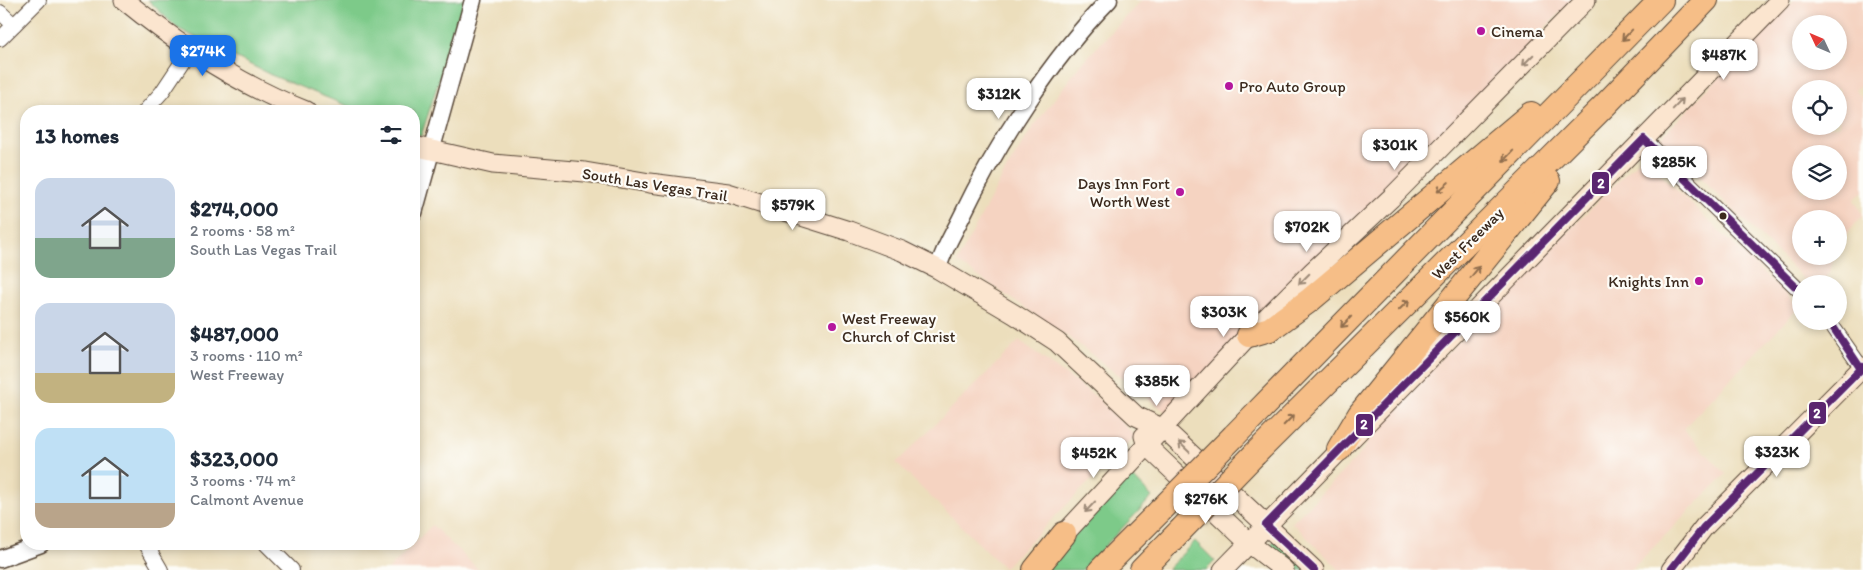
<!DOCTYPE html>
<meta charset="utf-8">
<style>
:root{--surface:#fff;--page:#f6f6f7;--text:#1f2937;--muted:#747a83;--accent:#1a73e8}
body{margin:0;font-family:Itim,sans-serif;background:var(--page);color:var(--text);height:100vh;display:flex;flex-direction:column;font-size:19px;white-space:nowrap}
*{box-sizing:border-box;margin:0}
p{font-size:16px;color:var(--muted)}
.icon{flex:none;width:28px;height:28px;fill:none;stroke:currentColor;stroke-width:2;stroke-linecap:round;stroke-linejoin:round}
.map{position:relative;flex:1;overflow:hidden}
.drawer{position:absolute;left:20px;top:105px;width:400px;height:445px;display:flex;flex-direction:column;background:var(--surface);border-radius:20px;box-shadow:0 2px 8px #0003}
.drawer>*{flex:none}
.needle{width:32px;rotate:314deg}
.tools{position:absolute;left:1792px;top:15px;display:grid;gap:10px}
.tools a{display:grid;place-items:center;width:55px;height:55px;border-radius:50%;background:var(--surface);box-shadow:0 2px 8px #0003;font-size:25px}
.price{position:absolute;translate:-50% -42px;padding:0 11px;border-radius:10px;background:#fff;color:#222;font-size:16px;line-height:32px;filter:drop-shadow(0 1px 2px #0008)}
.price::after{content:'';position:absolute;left:50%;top:30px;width:15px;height:11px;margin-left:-8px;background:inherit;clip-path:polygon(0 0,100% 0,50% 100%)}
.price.active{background:var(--accent);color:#fff}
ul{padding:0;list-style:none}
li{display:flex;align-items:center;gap:15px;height:125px;padding:0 15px}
li span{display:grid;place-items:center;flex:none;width:140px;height:100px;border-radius:15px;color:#555}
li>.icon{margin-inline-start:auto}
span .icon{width:60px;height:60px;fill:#fffc;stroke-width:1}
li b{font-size:21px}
h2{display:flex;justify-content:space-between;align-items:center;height:60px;padding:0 15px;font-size:21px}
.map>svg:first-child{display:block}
</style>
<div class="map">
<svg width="1863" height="570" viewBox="0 0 1863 570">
<rect width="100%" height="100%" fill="#fdfcf7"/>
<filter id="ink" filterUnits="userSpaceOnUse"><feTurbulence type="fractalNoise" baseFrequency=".02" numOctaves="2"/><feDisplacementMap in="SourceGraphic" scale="10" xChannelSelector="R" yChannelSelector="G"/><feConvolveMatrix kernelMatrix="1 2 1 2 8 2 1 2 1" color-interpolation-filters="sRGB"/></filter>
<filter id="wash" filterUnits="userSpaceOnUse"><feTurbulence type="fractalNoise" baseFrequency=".0096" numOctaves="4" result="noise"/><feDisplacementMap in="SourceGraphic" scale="20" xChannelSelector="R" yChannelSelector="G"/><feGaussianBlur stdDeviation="1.12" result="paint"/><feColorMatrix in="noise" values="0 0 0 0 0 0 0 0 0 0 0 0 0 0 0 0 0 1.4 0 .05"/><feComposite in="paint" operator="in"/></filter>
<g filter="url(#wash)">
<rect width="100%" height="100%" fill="#ecdebc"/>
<g fill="#f5d3c1" fill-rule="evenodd">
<polygon points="1142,0 1572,0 1471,105 1167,413 1077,343 957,262 1003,175 1033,127 1081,64"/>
<path d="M1794,0H1863V84L1855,90L1863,98V191L1854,200L1863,215L1839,242V219H1801V256H1834L1830,272L1821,284H1809L1660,138ZM1801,24H1839V61H1801ZM1801,89H1839V126H1801ZM1801,154H1839V191H1801Z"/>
<polygon points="1642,157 1799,307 1683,429 1726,474 1631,570 1340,570 1292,523 1364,450 1375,425"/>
<polygon points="1019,341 1099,399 1135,436 1004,568 896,463"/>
<polygon points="432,525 479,570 388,570"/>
</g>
<g fill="#7dca89" stroke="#5c7a54">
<polygon points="148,0 465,0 421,136 414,133 414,111 360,111 271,75 177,28"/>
<polygon points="1130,474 1152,497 1082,570 1043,570"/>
<polygon points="1276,539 1306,570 1298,570 1268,547 1273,548 1271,544"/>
<polygon points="1195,541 1215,561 1206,570 1167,570"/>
</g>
</g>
<g filter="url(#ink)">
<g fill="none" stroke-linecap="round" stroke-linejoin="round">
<g stroke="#564536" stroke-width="16">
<g id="minor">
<polyline points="0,12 14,25"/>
<polyline points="0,39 39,0"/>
<polyline points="145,111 162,92 190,50"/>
<polyline points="1644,139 1801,292"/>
<polyline points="1829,321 1863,370"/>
<polyline points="146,544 161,570"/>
<polyline points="266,544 292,570"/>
</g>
</g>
<g stroke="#564536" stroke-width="19">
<g id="tertiary">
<polyline points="414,213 473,0"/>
<path d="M938,269C942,252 952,236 960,220C996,145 1051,59 1109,0"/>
<polyline points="0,559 41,544"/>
</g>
</g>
<g stroke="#564536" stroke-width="21">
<g id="secondary">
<path d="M124,0C179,45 240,85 306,111"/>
<polyline points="414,146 493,164 585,172 650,183 728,193 849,231 902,251 938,269 1014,314 1057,342 1136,416 1164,429 1314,570"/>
<polyline points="1144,436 1147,446 1249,543 1284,570"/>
<polyline points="1055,544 1249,335 1312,272 1391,198 1586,0"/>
<polyline points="1223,570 1780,0"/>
<polyline points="1671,570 1704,527 1863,367"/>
</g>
</g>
<g stroke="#564536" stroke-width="26">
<g id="motorway">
<polyline points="1249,335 1270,329 1310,300 1531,114"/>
<polyline points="1234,436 1661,0"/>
<polyline points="1339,449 1360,414 1548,181"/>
<polyline points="1255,454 1606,104 1706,0"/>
<polyline points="1035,570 1064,534"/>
<polyline points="1101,570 1160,511"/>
<polyline points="1142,570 1180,531"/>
</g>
</g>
<use href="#minor" stroke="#fff" stroke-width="14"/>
<use href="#tertiary" stroke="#fff" stroke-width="16"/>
<use href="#secondary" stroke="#fbe5cf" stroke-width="19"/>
<use href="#motorway" stroke="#f6be87" stroke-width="24"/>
<g stroke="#564536" stroke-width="26" stroke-linecap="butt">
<g id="motorway-bridge">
<polyline points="1160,511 1234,436"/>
<polyline points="1180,531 1255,454"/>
</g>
</g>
<use href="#motorway-bridge" stroke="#f6be87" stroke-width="24"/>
<g stroke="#fdfcf7" stroke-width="11">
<g id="bus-1">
<polyline points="1829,321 1861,369"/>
<polyline points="1314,570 1266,525 1644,139 1801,292"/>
<polyline points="1671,570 1704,527 1863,367"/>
</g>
</g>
<use href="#bus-1" stroke="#5a256f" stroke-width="8"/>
</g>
<defs><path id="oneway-shaft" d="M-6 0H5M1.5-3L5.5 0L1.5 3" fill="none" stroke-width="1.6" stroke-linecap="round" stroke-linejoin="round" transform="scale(1.25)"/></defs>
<g stroke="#8f6d4d">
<use href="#oneway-shaft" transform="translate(1627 35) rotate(134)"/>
<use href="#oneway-shaft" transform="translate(1508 156) rotate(134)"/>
<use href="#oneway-shaft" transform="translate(1443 187) rotate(140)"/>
<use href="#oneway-shaft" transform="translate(1475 272) rotate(-51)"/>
<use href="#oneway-shaft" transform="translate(1404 305) rotate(-45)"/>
<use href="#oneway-shaft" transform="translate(1346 322) rotate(134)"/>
<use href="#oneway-shaft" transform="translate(1289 420) rotate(-45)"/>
</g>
<g stroke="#9b8876">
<use href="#oneway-shaft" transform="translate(1528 60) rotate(135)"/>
<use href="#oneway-shaft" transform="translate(1678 104) rotate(-46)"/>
<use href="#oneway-shaft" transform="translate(1304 279) rotate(135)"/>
<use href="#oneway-shaft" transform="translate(1184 447) rotate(-136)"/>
<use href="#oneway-shaft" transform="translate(1090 507) rotate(133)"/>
</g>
</g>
<g fill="#b5179e" stroke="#fdfcf7" stroke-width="2">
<circle cx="1481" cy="31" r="5"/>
<circle cx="1229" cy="86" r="5"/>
<circle cx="1180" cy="192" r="5"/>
<circle cx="1699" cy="281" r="5"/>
<circle cx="832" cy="327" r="5"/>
</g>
<circle fill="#3b2a1e" stroke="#fdfcf7" stroke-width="2" cx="1723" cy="216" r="4.5"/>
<g text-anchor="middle" stroke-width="4.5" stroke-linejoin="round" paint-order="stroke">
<g font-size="16" fill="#3b2a1e" stroke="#fdfcf7" text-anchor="start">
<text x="1491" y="37">Cinema</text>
<text x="1239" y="92">Pro Auto Group</text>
<text x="1170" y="189" text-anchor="end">Days Inn Fort<tspan x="1170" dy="18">Worth West</tspan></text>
<text x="1689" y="287" text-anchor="end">Knights Inn</text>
<text x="842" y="324">West Freeway<tspan x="842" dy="18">Church of Christ</tspan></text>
</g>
<g font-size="16" fill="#3b2a1e" stroke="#fdfcf7">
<text transform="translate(655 184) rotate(9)" y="6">South Las Vegas Trail</text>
<text transform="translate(1467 243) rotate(-45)" y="6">West Freeway</text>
</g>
</g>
<g stroke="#fdfcf7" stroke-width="2">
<rect x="1591" y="171" width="19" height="24" rx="5" fill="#5a256f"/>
<rect x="1808" y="401" width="19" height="24" rx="5" fill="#5a256f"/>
<rect x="1355" y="413" width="19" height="24" rx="5" fill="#5a256f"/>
</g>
<g font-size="14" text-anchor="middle" font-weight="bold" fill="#fff">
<text x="1601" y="188">2</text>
<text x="1817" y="418">2</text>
<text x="1364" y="429">2</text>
</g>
</svg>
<div class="tools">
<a><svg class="needle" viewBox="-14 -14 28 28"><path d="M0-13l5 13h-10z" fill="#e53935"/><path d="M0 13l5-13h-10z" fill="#747a83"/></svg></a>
<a><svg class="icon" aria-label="locate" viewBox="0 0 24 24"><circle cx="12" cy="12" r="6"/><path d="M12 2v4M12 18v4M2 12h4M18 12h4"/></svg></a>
<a><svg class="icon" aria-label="layers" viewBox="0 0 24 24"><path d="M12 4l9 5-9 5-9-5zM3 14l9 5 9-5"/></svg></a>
<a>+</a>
<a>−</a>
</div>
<b class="price active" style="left:203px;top:77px">$274K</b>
<b class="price" style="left:1724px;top:81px">$487K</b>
<b class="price" style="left:999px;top:120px">$312K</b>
<b class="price" style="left:1395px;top:171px">$301K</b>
<b class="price" style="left:1674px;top:188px">$285K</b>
<b class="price" style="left:793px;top:231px">$579K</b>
<b class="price" style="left:1307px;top:253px">$702K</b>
<b class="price" style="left:1224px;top:338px">$303K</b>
<b class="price" style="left:1467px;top:343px">$560K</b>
<b class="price" style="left:1157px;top:407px">$385K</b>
<b class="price" style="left:1777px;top:478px">$323K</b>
<b class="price" style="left:1094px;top:479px">$452K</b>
<b class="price" style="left:1206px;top:525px">$276K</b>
<section class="drawer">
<h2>13 homes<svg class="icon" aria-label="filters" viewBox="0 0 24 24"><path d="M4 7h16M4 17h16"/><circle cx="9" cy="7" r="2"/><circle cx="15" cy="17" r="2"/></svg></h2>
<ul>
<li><span style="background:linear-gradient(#c9d6e8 60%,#7fa58c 0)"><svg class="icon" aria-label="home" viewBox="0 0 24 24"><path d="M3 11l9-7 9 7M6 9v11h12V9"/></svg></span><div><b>$274,000</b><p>2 rooms · 58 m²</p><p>South Las Vegas Trail</p></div></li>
<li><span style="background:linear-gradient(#c9d6e8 70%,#c2b280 0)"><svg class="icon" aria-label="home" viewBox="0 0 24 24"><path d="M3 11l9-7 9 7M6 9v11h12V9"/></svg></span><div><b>$487,000</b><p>3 rooms · 110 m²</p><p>West Freeway</p></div></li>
<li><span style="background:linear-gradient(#bfe0f5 75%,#b9a48a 0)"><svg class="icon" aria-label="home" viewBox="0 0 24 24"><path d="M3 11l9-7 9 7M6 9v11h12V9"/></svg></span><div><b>$323,000</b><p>3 rooms · 74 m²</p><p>Calmont Avenue</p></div></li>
</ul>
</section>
</div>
